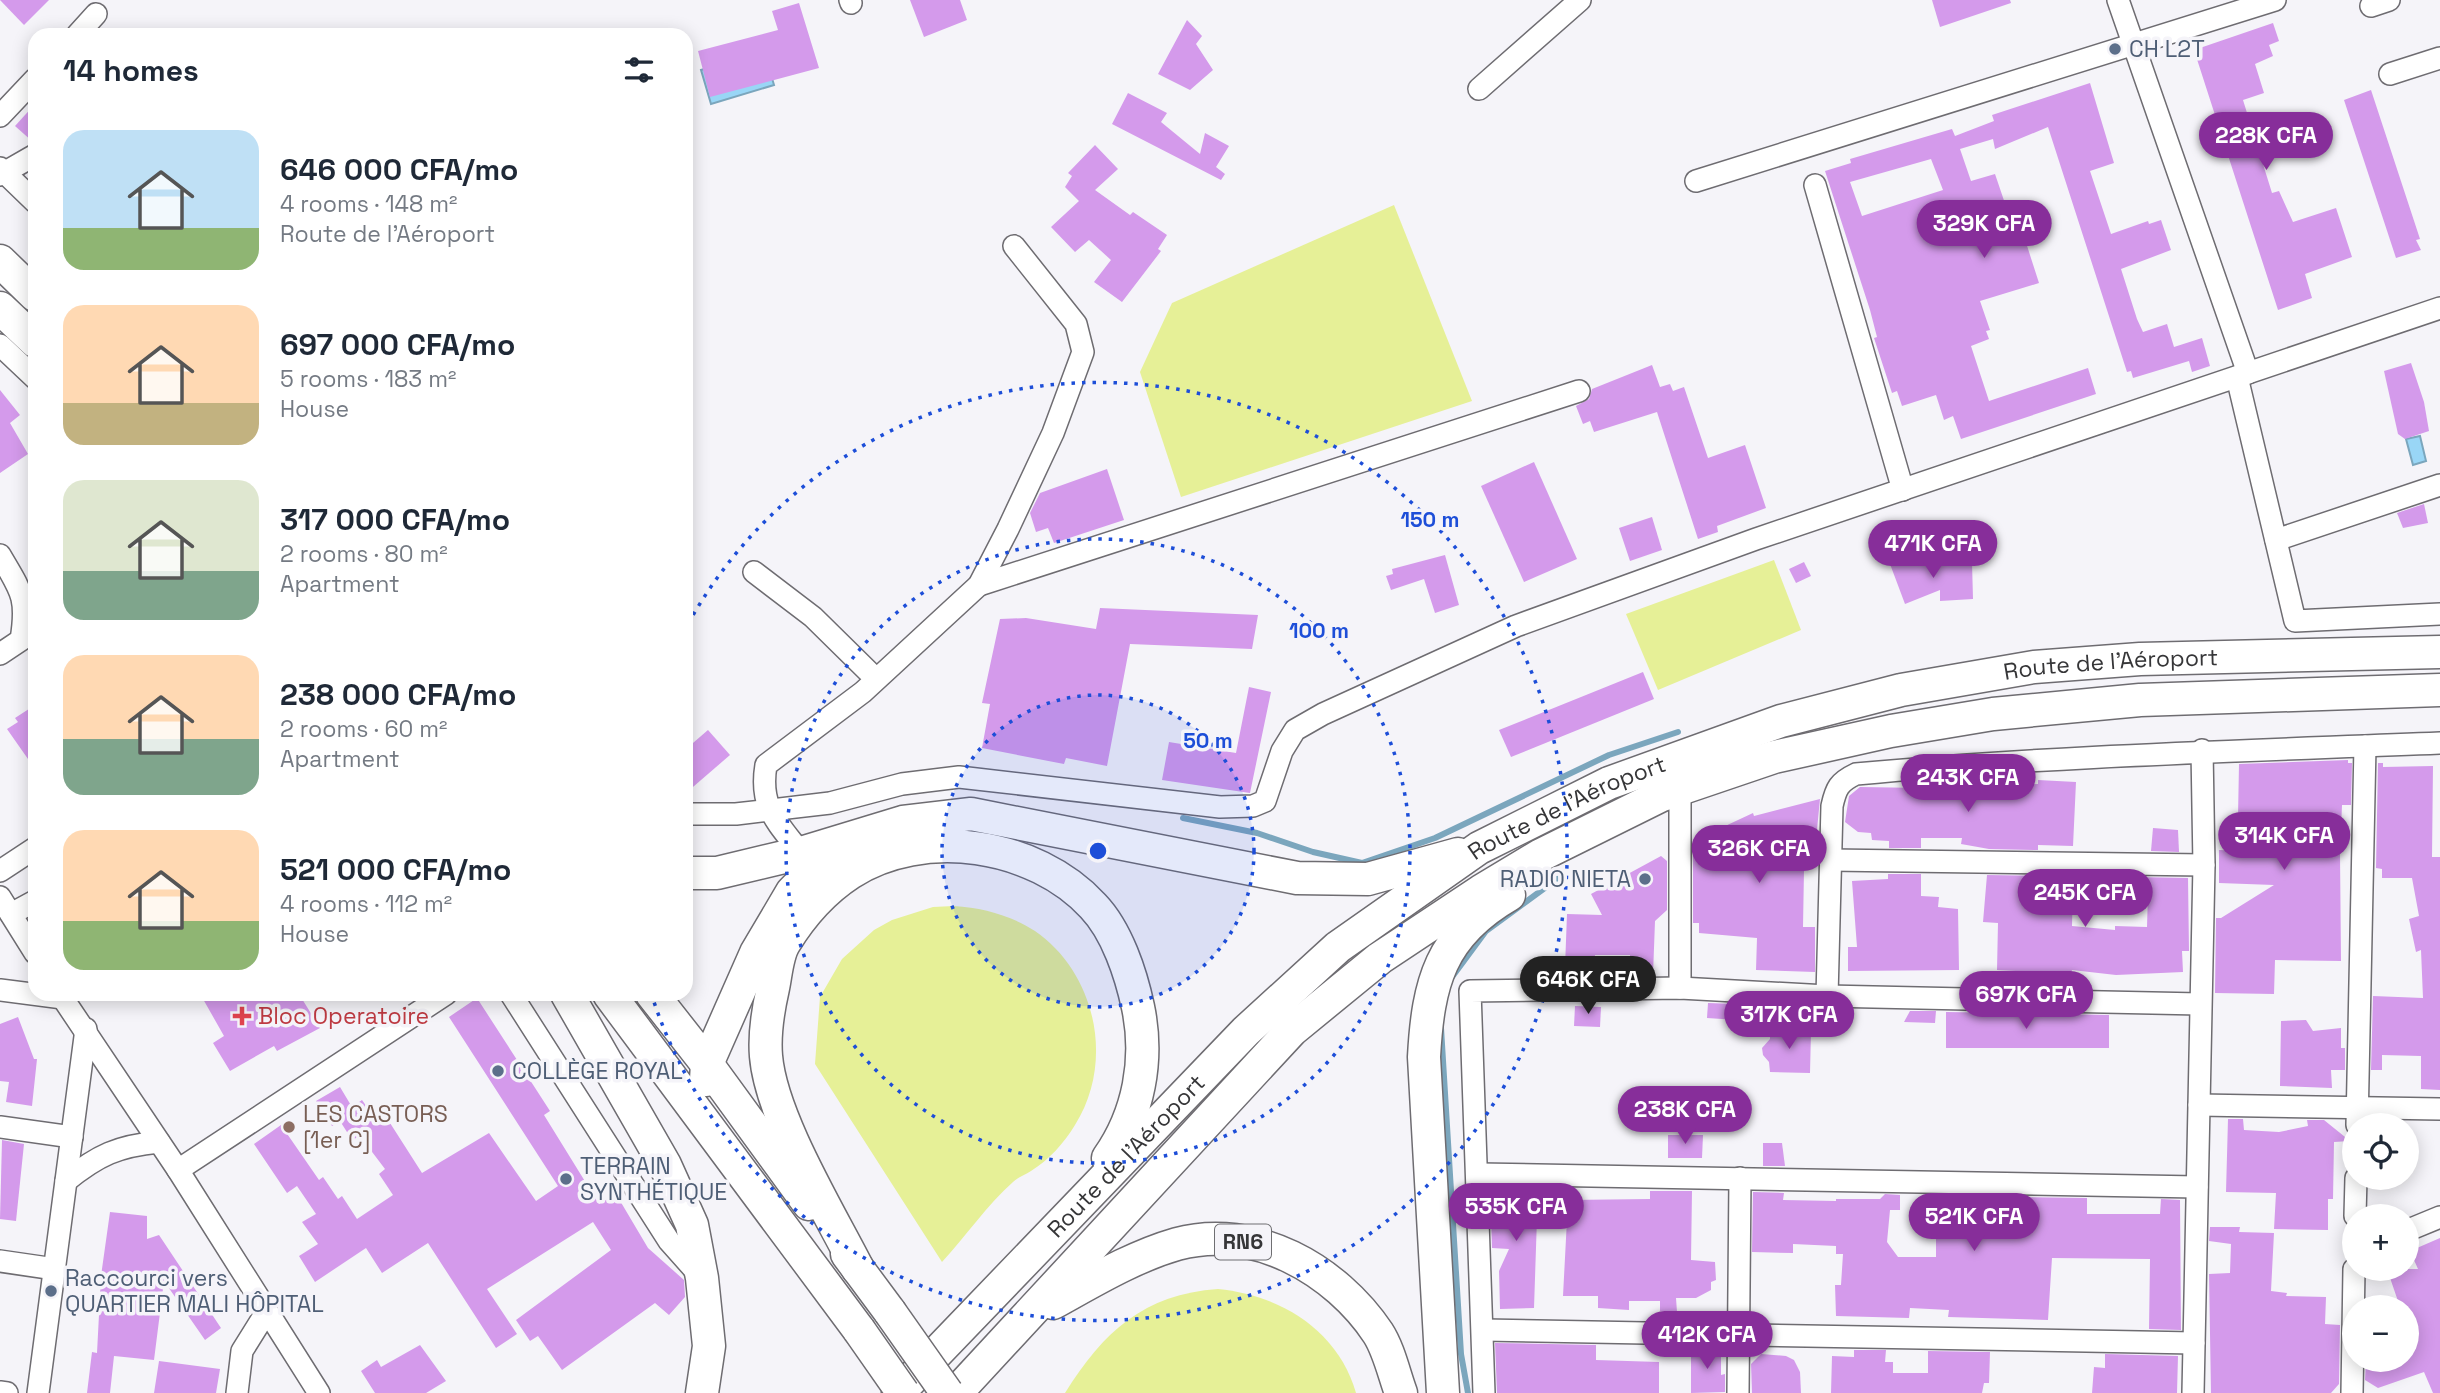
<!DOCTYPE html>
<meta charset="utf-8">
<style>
:root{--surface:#fff;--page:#f6f6f7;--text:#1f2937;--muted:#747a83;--accent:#872e9a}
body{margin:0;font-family:"Space Grotesk",sans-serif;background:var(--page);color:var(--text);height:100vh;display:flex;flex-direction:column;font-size:26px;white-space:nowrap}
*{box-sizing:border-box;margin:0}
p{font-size:23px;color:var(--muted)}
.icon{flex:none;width:38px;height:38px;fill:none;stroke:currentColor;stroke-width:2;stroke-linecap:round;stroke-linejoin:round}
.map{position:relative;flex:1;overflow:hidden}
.drawer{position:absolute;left:28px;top:28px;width:665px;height:973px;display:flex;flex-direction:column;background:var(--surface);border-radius:21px;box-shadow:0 4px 18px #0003}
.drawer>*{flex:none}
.fabs{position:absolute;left:2342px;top:1113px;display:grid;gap:14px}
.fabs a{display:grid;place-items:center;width:77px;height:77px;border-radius:50%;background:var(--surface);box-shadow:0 4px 18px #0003;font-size:35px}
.price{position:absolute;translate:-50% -60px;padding:0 16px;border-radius:24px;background:var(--accent);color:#fff;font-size:23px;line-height:46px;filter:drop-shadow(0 2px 4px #0008)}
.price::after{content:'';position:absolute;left:50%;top:42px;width:21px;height:16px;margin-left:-10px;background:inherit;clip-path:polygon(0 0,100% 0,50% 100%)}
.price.selected{background:#222;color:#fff}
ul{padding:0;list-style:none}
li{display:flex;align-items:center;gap:21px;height:175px;padding:0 35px}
li span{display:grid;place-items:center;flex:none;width:196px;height:140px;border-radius:21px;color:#555}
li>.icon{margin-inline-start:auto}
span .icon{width:84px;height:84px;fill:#fffc;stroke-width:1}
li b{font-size:30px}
h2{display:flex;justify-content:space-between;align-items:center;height:84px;padding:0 35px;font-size:30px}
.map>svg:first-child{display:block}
</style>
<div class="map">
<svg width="2440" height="1393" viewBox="0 0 2440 1393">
<rect width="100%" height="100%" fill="#f5f4f9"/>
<g fill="#e6f097">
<polygon points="1394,205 1472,401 1181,497 1140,372 1172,303"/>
<polygon points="1774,560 1801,630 1658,690 1626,614"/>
<path d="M954,906C983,908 1010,915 1035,931C1096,973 1115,1062 1075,1125C1064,1143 1049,1160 1031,1171C1025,1175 1018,1177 1013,1182C987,1205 966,1236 942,1262L815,1064L820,997L842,959L874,930L892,920L933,907Z"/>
<path d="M1218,1289C1280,1295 1338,1330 1356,1393H1065C1103,1332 1144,1294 1218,1289Z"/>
</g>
<g fill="#99d6f6" stroke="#7ba6bd" stroke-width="2">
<polygon points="764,51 774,85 711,104 701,70"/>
<polygon points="2420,436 2426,461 2413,465 2406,439"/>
</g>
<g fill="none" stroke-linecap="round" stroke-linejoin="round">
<g stroke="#7ba6bd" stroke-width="6">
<polyline points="1183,818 1257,833 1313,852 1362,863 1435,838 1609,755 1678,732"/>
<polyline points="1452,977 1486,931 1557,879"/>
<polyline points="1441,1028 1461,1354 1468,1393"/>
</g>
</g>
<g fill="#d49aeb" fill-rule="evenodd">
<polygon points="0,0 49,0 24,25"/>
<polygon points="910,0 960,0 967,20 924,37"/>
<polygon points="1932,0 2010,0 2011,3 1940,27"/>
<polygon points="799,3 819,68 710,97 698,51 778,30 772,11"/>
<polygon points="1187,20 1202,36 1196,44 1213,70 1190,90 1158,74"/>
<polygon points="2273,23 2279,41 2269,45 2273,56 2255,64 2264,93 2243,100 2272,193 2279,191 2293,222 2336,208 2352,257 2305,274 2312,298 2278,310 2194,50"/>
<path d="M2090,83L2114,163L2090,171L2111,234L2148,221L2149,224L2161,220L2171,250L2121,269L2137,319L2143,332L2167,324L2174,347L2202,338L2210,366L2192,372L2189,361L2133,378L2131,371L2127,372L2048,127L1995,149L1993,139L1960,149L1971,181L1995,174L2014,230L2021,227L2039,283L1980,301L1990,330L1986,331L1989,339L1971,346L1989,401L2088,368L2096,394L1961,439L1953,416L1944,420L1936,395L1902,406L1897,391L1892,393L1874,338L1877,337L1870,310L1825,171L1851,163L1850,159L1952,129L1955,136L1994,121L1992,115ZM1931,159L1943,190L1862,216L1850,182Z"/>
<polygon points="2371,90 2420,239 2416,240 2421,250 2396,258 2344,100"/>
<polygon points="1128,93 1167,113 1161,122 1200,154 1205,133 1229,146 1216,167 1225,174 1221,180 1112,124"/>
<polygon points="35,104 35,142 33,142 15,126"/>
<polygon points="1095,145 1118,169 1095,190 1130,215 1133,212 1167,235 1158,249 1161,251 1122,302 1094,282 1111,260 1089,240 1075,252 1051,227 1079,201 1065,187 1072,176 1068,173"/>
<polygon points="2411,363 2424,402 2429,431 2405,439 2398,434 2384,371"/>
<polygon points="1652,365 1660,387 1670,384 1673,391 1684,387 1708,458 1745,445 1766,508 1717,526 1718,532 1698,539 1657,412 1594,432 1590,421 1583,424 1576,406 1589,399 1592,389"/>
<polygon points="0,390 20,415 10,423 28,454 0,473"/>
<polygon points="1534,462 1577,559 1524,582 1481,486"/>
<polygon points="1107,469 1124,520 1054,543 1048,528 1036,532 1030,513 1040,493"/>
<polygon points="2424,504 2428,523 2403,528 2397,513"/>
<polygon points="1652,517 1662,550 1630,561 1619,528"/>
<polygon points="1914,554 1918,566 1972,562 1973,599 1940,601 1940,590 1905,604 1890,564"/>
<polygon points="1445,555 1459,605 1435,613 1424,579 1391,590 1386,576 1393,574 1392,569"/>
<polygon points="1804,562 1811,576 1796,583 1789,569"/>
<polygon points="1100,608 1258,615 1252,649 1130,644 1107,766 1066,758 1064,764 982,748 990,704 982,703 1000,619 1026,618 1096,629"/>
<polygon points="1643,672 1654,699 1511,757 1499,730"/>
<polygon points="1249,687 1271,692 1250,793 1162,780 1169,742 1236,753"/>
<polygon points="35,705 35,769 7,729 18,722 15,718"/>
<polygon points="708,730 730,755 686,793 686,749"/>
<polygon points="2348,760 2348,763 2352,763 2351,805 2342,805 2340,854 2341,961 2275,960 2274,994 2215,993 2216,918 2221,918 2274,885 2219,883 2219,850 2244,851 2244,817 2238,817 2239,764"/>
<polygon points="2378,763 2383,763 2383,767 2433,766 2432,857 2440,857 2440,1090 2421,1089 2421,1056 2382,1055 2382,1070 2371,1070 2373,996 2423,998 2421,950 2416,952 2409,919 2419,916 2412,878 2382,878 2382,869 2376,868"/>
<polygon points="1958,779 1958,786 2038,784 2038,780 2076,782 2073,846 2038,845 2038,850 1989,849 1961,844 1962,838 1921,838 1921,848 1889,848 1889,841 1872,840 1871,833 1858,832 1845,822 1849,796 1860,787 1924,788 1925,781"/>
<polygon points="1820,799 1815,850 1811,851 1804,870 1803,927 1815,927 1815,972 1756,970 1757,938 1699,933 1699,923 1693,923 1693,841 1753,813 1754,816"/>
<polygon points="2153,828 2178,830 2179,852 2151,851"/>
<polygon points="1661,856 1667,861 1667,910 1655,921 1653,975 1629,976 1630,955 1595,955 1594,966 1565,967 1567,914 1602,915 1591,894"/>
<polygon points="1888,874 1921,874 1921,896 1939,897 1938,907 1958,909 1959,970 1848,971 1848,947 1857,947 1852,881 1888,879"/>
<polygon points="1987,875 2044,876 2073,884 2072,926 2115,930 2115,926 2147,927 2148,893 2135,891 2137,877 2188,878 2189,951 2182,951 2183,972 2116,975 2072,970 2071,974 1997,970 1998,923 1983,922"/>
<polygon points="212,994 299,994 320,1028 277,1051 274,1046 230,1071 213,1043 224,1036 203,999"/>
<polygon points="477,998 550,1111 544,1115 599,1204 616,1194 648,1248 684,1280 685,1297 669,1315 655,1303 562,1370 538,1336 530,1341 516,1320 611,1250 593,1222 487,1289 517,1334 496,1348 428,1243 382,1273 366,1248 315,1282 299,1256 318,1244 302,1222 316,1214 297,1186 287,1193 254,1144 281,1125 319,1180 323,1177 338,1199 342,1196 357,1219 393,1195 379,1174 385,1169 360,1136 352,1140 340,1121 332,1126 316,1101 340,1087 352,1107 362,1100 374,1117 383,1112 422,1173 489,1133 536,1201 558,1186 449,1017"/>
<polygon points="1708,1003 1737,1004 1737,1020 1707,1018"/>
<polygon points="1575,1006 1601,1007 1600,1027 1574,1026"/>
<polygon points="1910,1011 1936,1011 1935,1023 1904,1022"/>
<polygon points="1946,1012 2109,1015 2109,1048 1946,1048"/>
<polygon points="18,1017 34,1059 37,1059 32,1106 6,1102 9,1082 0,1081 0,1024"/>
<polygon points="2306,1020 2313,1031 2341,1028 2341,1048 2345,1048 2345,1070 2331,1070 2332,1088 2280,1086 2281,1021"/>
<polygon points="1770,1030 1811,1031 1810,1073 1770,1072 1769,1062 1763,1055 1762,1048 1770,1039"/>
<polygon points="2228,1119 2243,1119 2244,1130 2279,1132 2308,1126 2307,1120 2324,1120 2350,1141 2334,1142 2333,1199 2328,1199 2328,1230 2274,1229 2276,1193 2226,1192"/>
<polygon points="1668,1135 1703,1135 1702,1158 1668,1158"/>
<polygon points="2,1140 24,1144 16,1221 0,1219"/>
<polygon points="1763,1143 1782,1143 1785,1166 1763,1166"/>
<polygon points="1490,1187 1538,1188 1534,1308 1500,1309 1499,1271 1509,1249 1492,1248"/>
<polygon points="1650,1191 1692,1191 1691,1260 1715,1262 1716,1280 1711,1282 1711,1290 1696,1298 1676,1298 1677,1312 1660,1311 1660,1301 1629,1301 1629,1310 1598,1308 1598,1296 1563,1296 1568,1200 1650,1199"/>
<polygon points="1753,1192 1784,1193 1783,1200 1836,1201 1836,1199 1880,1199 1885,1194 1900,1195 1900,1210 1890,1210 1887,1242 1898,1257 1936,1257 1936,1203 1950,1203 1951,1196 2087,1198 2087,1214 2160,1214 2161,1199 2180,1200 2181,1330 2149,1329 2150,1259 2052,1258 2048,1320 1948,1317 1949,1310 1910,1308 1909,1318 1836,1316 1835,1285 1841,1285 1843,1254 1836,1254 1836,1246 1793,1244 1793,1253 1752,1252"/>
<polygon points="110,1212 147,1216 147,1239 159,1235 221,1328 205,1340 164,1281 154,1360 114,1356 110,1393 87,1393 92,1352 97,1353 101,1276"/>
<polygon points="2210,1227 2240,1227 2239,1232 2274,1233 2271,1291 2287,1293 2286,1296 2326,1297 2325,1324 2340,1325 2339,1384 2331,1393 2211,1393 2209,1274 2230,1273 2231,1244 2209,1241"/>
<polygon points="2440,1238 2440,1393 2433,1393 2424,1372 2378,1388 2365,1380 2366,1360 2406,1360 2406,1307 2400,1307 2387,1269 2418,1269 2410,1251"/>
<polygon points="1495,1343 1596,1345 1596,1360 1659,1362 1659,1393 1497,1393"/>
<polygon points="420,1345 446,1381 426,1393 375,1393 361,1371 377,1360 381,1367"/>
<polygon points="1691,1347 1721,1350 1721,1375 1725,1374 1725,1392 1691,1393"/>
<polygon points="1854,1350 1886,1350 1885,1362 1893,1362 1893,1373 1928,1373 1928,1351 1990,1352 1989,1383 1984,1383 1982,1393 1831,1393 1832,1356 1854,1357"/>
<polygon points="1761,1354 1786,1356 1794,1360 1800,1372 1801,1393 1752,1393 1751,1364"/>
<polygon points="2105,1354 2178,1356 2177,1393 2092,1393 2094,1367 2105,1368"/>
<polygon points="159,1361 220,1369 216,1393 154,1393"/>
</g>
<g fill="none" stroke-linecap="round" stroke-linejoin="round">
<g stroke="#6e6c71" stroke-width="24">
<g id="minor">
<polyline points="850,0 851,3"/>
<polyline points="2118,0 2248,373"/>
<polyline points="2371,6 2389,0"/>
<polyline points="77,35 96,14"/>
<polyline points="2390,74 2440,58"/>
<polyline points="1479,89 1580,0"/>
<polyline points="0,116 35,79"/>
<polyline points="0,168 35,202"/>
<polyline points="0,175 35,155"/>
<polyline points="1696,181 2275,0"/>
<polyline points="1815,185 1903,490"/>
<polyline points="0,345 35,378"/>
<polyline points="2237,377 2295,621 2440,614"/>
<polyline points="2276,540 2440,485"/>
<path d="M0,555C21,591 28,597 21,640L0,654"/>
<polyline points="754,572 813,617 876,679"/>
<polyline points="979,585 1579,391"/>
<polyline points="1680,791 1680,988"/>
<polyline points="686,814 736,814 830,803 902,784 959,777 1220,807 1253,806 1265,801 1282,751 1295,730 1323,714 1516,626 1756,539 2440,308"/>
<path d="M801,853C777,822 759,807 766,765L863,692L979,585L1008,529L1053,433L1083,352L1076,324L1014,246"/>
<polyline points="1830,860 2204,865"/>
<polyline points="0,871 35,848"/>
<polyline points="0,897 35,953"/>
<polyline points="11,914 35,901"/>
<polyline points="0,990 63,998"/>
<polyline points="60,994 178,1170 319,1393"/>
<polyline points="511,994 669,1241 701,1277"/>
<path d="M1827,996L1832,806C1836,788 1839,782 1856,774C2050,756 2245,751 2440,743"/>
<polyline points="2199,1105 2440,1109"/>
<polyline points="2357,1125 2365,746"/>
<polyline points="0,1127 72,1137"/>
<polyline points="178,1170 446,994"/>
<polyline points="1479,1174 2197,1187"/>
<path d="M66,1181C98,1155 118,1146 159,1142"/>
<polyline points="2355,1216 2356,1178"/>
<polyline points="2406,1231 2440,1217"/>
<polyline points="0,1261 55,1269"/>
<polyline points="1484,1330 2194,1343"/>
<polyline points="0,1392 7,1393"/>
<polyline points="38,1393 86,1029"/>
<polyline points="237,1393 242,1351 267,1311"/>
<polyline points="1484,1393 1470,991 1680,988 1827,996 2200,1004"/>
<polyline points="1738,1393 1740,1178"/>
<polyline points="2193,1393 2204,865 2202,750"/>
<polyline points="2352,1393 2354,1269"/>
</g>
</g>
<g stroke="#6e6c71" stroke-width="35">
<g id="highway">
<polyline points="0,261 35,295"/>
<polyline points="0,308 35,341"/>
<polyline points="686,873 717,873 801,853 903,822 971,814 1297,878 1368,879 1458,854"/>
<polyline points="567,994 665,1165 692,1225 702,1278 709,1346 702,1393"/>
<polyline points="609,994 859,1330"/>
<polyline points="652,994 707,1064 809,1204"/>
<polyline points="706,1080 707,1064 756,953 792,892 840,843"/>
<polyline points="847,1254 890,1312"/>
<path d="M858,1269C829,1212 771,1117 766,1056C764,1032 768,1010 773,988C776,974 777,954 785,942C801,916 824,890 850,873C923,826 1035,843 1093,906C1117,931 1131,974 1138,1007C1149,1059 1139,1114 1108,1158"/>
<path d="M1053,1303C1093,1281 1132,1257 1177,1244C1255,1223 1336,1270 1378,1333C1389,1350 1394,1374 1401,1393"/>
<path id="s1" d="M898,1393L1246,1031L1338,947L1479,848L1609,783L1781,721L1901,690L2034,667L2140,659L2440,652"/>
<polyline points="956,1393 1292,1030 1380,958 1481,891 1541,855 1662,795 1774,757 1891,731 1993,714 2140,700 2440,690"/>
<path d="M1443,1393L1424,1057C1428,983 1440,935 1509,895"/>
</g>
</g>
<use href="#minor" stroke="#fff" stroke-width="21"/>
<use href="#highway" stroke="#fff" stroke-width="32"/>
<g stroke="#6e6c71" stroke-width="35" stroke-linecap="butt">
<g id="highway-bridge">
<polyline points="890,1312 947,1393"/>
<polyline points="859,1330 903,1393"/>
</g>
</g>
<use href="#highway-bridge" stroke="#fff" stroke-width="32"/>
</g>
<circle cx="1098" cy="851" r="156" fill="#1d4ed8" fill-opacity=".12"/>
<g fill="none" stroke="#1d4ed8" stroke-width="3.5" stroke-dasharray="3.5 7">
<circle cx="1098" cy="851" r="156"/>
<circle cx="1098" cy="851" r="312"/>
<path d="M688 624A469 469 0 1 1 652 996"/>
</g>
<g fill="#5c6f8a" stroke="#f5f4f9" stroke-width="2.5">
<circle cx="2115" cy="49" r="7"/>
<circle cx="1645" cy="879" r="7"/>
<circle cx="498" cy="1071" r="7"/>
<circle cx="566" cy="1179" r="7"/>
<circle cx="51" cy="1291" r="7"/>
</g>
<path fill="#e0444e" stroke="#f5f4f9" stroke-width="2.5" d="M238.5 1005.5h7v7h7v7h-7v7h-7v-7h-7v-7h7z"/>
<circle fill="#8d6e63" stroke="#f5f4f9" stroke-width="2.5" cx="289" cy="1127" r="7"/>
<g text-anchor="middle" stroke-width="7" stroke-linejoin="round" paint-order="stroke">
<rect fill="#f5f4f9" stroke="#6f6f72" stroke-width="2" x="1215" y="1224.5" width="56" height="35" rx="5"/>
<g font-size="21" font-weight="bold" fill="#363638">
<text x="1243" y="1249">RN6</text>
</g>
<g font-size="23" fill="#4e5e75" stroke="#f5f4f9" text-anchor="start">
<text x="2129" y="57">CH L2T</text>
<text x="1631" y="887" text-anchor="end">RADIO NIETA</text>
<text x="512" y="1079">COLLÈGE ROYAL</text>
<text x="580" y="1174">TERRAIN<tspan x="580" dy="26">SYNTHÉTIQUE</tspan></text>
<text x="65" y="1286">Raccourci vers<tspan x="65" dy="26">QUARTIER MALI HÔPITAL</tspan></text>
</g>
<g font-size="23" fill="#363638" stroke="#f5f4f9">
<text dy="8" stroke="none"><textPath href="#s1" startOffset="1463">Route de l'Aéroport</textPath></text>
<text dy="8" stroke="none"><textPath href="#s1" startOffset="896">Route de l'Aéroport</textPath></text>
<text dy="8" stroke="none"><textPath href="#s1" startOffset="329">Route de l'Aéroport</textPath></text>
</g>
<g font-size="23" fill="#be3a42" stroke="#f5f4f9" text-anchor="start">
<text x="258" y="1024">Bloc Operatoire</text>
</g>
<g font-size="23" fill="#785e54" stroke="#f5f4f9" text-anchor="start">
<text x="303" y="1122">LES CASTORS<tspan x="303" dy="26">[1er C]</tspan></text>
</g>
</g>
<circle cx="1098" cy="851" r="10" fill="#1d4ed8" stroke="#f5f4f9" stroke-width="3.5"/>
<g font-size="21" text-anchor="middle" font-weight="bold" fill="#1d4ed8" stroke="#f5f4f9" stroke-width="7" stroke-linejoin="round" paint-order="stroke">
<text x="1430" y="527">150 m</text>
<text x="1319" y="638">100 m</text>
<text x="1208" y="748">50 m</text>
</g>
</svg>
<div class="fabs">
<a><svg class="icon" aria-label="locate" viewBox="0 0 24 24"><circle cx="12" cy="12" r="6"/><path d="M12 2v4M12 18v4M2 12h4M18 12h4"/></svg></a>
<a>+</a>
<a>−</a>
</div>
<b class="price" style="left:2266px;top:172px">228K CFA</b>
<b class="price" style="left:1984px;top:260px">329K CFA</b>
<b class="price" style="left:1933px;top:580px">471K CFA</b>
<b class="price" style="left:1968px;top:814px">243K CFA</b>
<b class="price" style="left:2284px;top:872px">314K CFA</b>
<b class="price" style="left:1759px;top:885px">326K CFA</b>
<b class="price" style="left:2085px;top:929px">245K CFA</b>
<b class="price selected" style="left:1588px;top:1016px">646K CFA</b>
<b class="price" style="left:2026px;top:1031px">697K CFA</b>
<b class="price" style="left:1789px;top:1051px">317K CFA</b>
<b class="price" style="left:1685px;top:1146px">238K CFA</b>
<b class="price" style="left:1516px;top:1243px">535K CFA</b>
<b class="price" style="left:1974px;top:1253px">521K CFA</b>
<b class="price" style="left:1707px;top:1371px">412K CFA</b>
<section class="drawer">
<h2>14 homes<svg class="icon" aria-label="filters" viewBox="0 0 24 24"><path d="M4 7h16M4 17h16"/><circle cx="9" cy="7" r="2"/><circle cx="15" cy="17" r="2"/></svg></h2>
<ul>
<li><span style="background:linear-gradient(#bfe0f5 70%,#8fb573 0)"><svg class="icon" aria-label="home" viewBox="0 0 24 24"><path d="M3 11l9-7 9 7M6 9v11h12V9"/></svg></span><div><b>646 000 CFA/mo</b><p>4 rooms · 148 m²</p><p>Route de l'Aéroport</p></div></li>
<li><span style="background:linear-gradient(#ffd9b3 70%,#c2b280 0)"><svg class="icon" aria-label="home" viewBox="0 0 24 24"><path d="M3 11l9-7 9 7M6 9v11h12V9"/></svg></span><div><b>697 000 CFA/mo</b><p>5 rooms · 183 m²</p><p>House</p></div></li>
<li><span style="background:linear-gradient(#dfe7d0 65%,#7fa58c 0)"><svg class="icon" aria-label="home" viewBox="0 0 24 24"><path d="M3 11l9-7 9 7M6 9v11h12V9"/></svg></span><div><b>317 000 CFA/mo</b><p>2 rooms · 80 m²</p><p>Apartment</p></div></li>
<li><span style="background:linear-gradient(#ffd9b3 60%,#7fa58c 0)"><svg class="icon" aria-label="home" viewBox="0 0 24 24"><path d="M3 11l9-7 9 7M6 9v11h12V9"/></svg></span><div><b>238 000 CFA/mo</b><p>2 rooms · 60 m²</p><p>Apartment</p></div></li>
<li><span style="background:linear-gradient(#ffd9b3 65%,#8fb573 0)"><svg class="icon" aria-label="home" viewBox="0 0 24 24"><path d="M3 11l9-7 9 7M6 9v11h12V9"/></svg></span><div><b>521 000 CFA/mo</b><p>4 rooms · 112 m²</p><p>House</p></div></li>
</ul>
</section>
</div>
